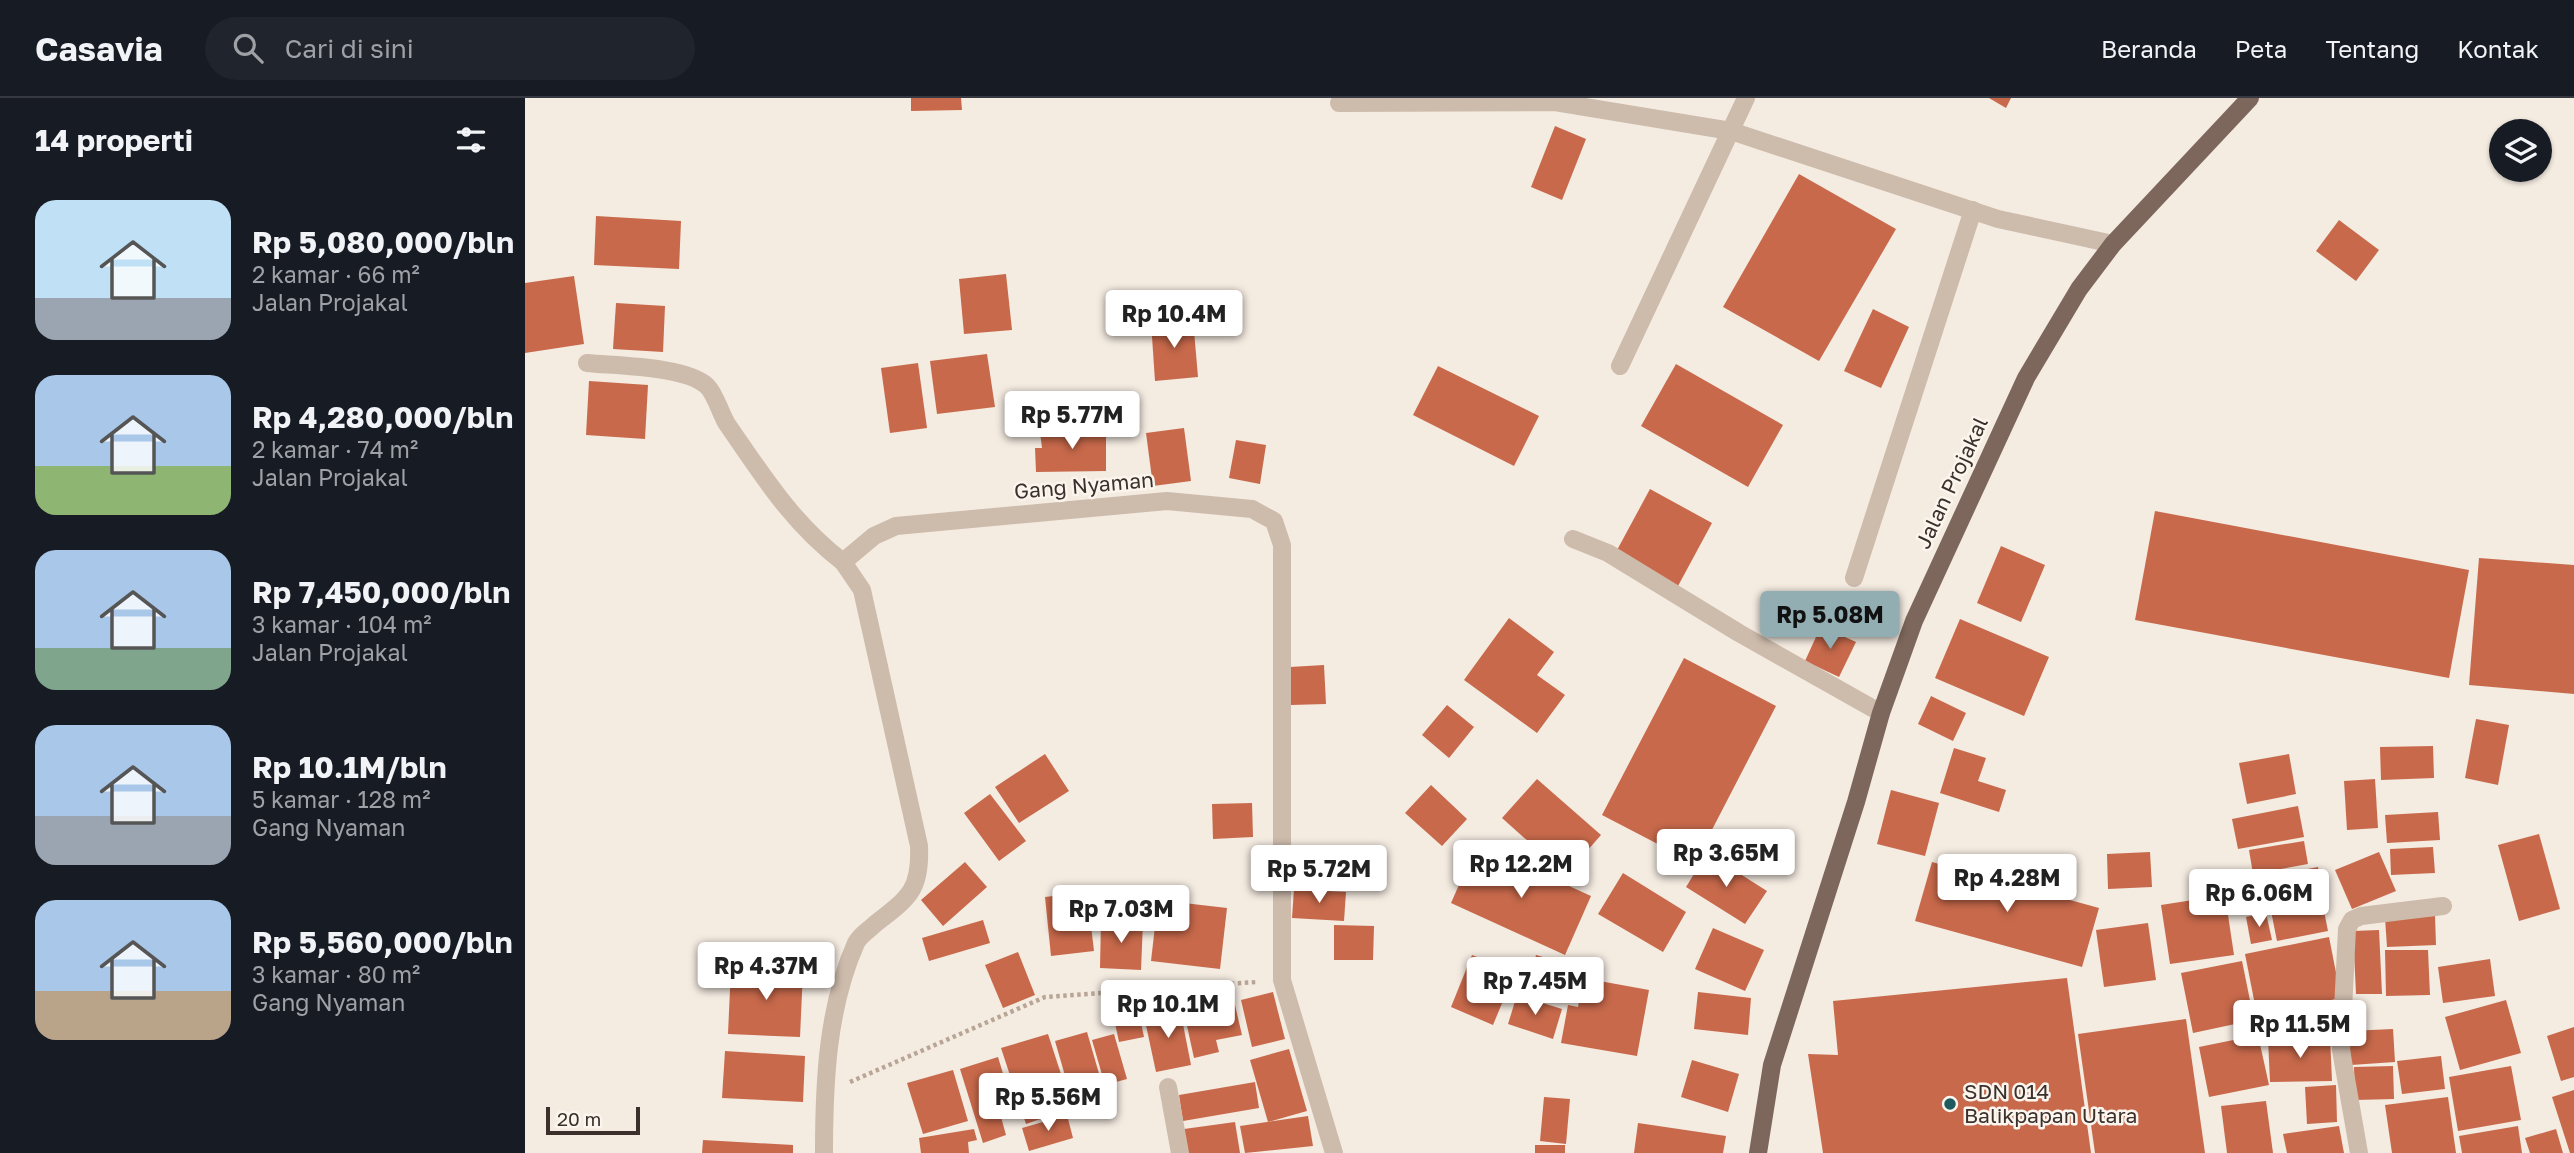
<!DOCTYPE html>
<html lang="id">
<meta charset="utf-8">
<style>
:root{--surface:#171b24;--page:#20242c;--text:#f1f3f6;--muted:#9ea1a6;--line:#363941;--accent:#92aeb2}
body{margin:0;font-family:"Golos Text",sans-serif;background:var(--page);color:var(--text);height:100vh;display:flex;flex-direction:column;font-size:26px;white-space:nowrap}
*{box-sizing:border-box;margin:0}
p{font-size:23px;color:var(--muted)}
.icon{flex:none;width:38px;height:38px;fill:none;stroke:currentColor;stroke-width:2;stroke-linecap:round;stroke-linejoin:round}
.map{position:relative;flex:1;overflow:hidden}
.panel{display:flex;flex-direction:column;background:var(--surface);width:525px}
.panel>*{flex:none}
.controls{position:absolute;left:1964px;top:21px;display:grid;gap:14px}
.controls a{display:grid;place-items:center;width:63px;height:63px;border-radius:50%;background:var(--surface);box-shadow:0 2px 5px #0004;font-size:35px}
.scale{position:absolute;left:21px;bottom:18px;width:94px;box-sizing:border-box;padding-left:7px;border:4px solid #3b302b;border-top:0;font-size:19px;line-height:24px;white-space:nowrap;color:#3b302b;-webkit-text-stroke:5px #fbf5ee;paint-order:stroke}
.price{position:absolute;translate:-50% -60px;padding:0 16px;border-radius:7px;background:#fff;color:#222;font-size:23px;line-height:46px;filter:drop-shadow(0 2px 4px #0008)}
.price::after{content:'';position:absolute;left:50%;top:42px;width:21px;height:16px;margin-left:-10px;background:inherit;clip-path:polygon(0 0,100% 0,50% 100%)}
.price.current{background:var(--accent);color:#111}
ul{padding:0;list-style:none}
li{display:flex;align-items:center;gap:21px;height:175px;padding:0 35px}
li span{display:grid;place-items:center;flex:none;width:196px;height:140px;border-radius:21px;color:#555}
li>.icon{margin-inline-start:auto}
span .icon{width:84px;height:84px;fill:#fffc;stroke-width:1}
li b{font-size:30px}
h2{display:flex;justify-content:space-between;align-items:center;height:84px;padding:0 35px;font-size:30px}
header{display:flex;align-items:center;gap:42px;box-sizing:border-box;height:98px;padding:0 35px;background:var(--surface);border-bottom:2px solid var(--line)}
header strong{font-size:33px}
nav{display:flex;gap:38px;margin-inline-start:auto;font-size:24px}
.search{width:490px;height:63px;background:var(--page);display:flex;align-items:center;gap:18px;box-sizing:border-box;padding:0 24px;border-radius:38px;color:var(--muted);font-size:26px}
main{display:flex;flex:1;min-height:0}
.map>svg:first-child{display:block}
</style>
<header>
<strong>Casavia</strong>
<div class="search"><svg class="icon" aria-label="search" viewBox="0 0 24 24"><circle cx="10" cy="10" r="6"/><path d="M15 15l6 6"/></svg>Cari di sini</div>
<nav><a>Beranda</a><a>Peta</a><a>Tentang</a><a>Kontak</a></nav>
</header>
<main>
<section class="panel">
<h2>14 properti<svg class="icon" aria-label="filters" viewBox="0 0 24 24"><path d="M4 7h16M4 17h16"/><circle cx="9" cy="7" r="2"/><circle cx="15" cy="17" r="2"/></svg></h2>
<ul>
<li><span style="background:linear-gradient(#bfe0f5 70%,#9aa5b1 0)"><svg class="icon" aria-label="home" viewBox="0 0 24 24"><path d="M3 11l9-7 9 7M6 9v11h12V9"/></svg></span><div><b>Rp 5,080,000/bln</b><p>2 kamar · 66 m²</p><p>Jalan Projakal</p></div></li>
<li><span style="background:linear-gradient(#a9c7e8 65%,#8fb573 0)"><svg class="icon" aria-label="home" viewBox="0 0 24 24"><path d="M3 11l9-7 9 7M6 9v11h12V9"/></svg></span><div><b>Rp 4,280,000/bln</b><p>2 kamar · 74 m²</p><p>Jalan Projakal</p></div></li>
<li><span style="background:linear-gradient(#a9c7e8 70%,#7fa58c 0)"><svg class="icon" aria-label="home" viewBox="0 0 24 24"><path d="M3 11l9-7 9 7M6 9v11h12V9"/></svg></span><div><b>Rp 7,450,000/bln</b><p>3 kamar · 104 m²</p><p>Jalan Projakal</p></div></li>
<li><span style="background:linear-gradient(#a9c7e8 65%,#9aa5b1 0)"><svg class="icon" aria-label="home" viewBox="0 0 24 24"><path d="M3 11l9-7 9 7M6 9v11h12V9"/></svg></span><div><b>Rp 10.1M/bln</b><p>5 kamar · 128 m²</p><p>Gang Nyaman</p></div></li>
<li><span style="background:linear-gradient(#a9c7e8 65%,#b9a48a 0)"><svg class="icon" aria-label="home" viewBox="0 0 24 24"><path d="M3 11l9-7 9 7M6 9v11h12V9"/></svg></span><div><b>Rp 5,560,000/bln</b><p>3 kamar · 80 m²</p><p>Gang Nyaman</p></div></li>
</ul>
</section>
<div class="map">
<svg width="2049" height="1055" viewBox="0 0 2049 1055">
<rect width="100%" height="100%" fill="#f4ebe1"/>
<g fill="#c8694b">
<polygon points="386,0 436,0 437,12 386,13"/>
<polygon points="1464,0 1486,0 1481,10"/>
<polygon points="1030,28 1061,41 1037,102 1006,89"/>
<polygon points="1274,76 1371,131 1294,263 1198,209"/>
<polygon points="71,118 156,123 154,171 69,167"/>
<polygon points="1814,122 1854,152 1831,183 1791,153"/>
<polygon points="481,176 487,232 439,236 434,181"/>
<polygon points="49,178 59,246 0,255 0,185"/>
<polygon points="91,205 140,208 138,254 88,251"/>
<polygon points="1348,211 1384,229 1356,290 1319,273"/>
<polygon points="668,221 673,279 630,283 626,224"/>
<polygon points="462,256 470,309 412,316 405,263"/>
<polygon points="393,265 402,330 365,335 356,270"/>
<polygon points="1151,266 1258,327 1223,389 1116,328"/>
<polygon points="913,268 1014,318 989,368 888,317"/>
<polygon points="64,283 123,287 120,341 61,337"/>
<polygon points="581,328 581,373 511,374 510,350 517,350 515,334"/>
<polygon points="659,330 666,383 628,388 621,335"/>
<polygon points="711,342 741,347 735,386 704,380"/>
<polygon points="1125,391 1187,425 1153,488 1091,454"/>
<polygon points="1630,413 1944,472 1924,580 1610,522"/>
<polygon points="1476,448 1520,467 1496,524 1452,505"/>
<polygon points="1954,460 2049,467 2049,596 1944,587"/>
<polygon points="984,520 1029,554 1012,577 1040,597 1012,635 939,582"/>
<polygon points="1435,521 1524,559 1499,618 1410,580"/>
<polygon points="1296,528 1331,544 1314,579 1280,563"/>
<polygon points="1159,560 1251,608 1176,753 1157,743 1150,755 1077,717"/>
<polygon points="799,567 801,606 766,607 765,569"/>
<polygon points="1406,598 1441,615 1428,643 1393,626"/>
<polygon points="922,607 949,629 924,660 897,637"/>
<polygon points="1951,621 1984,627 1973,687 1940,680"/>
<polygon points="1908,648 1909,680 1856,682 1855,649"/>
<polygon points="1429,650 1461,660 1453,683 1481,692 1474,714 1415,695"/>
<polygon points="520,656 544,693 494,725 470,689"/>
<polygon points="1764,656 1771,696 1722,706 1714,665"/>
<polygon points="1012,681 1076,737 1041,777 977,720"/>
<polygon points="1850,681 1853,730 1822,732 1819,683"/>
<polygon points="906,687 942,721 917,748 880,715"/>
<polygon points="1366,692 1414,705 1400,758 1352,746"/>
<polygon points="465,696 501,743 474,763 439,715"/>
<polygon points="727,705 728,739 688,741 687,706"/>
<polygon points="1773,708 1779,739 1713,751 1707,721"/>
<polygon points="1913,714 1915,742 1862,745 1860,717"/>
<polygon points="2014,736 2035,811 1994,823 1973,747"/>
<polygon points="1779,743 1783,766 1728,776 1724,752"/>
<polygon points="952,746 1066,798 1040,857 926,805"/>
<polygon points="1908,749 1910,775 1866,777 1865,751"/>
<polygon points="1625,754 1627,789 1583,791 1582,756"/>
<polygon points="1854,754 1871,793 1827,811 1810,772"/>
<polygon points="1182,755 1242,793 1220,826 1161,789"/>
<polygon points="440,764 462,789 418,828 396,802"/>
<polygon points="1407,764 1574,810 1557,869 1390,823"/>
<polygon points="1793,769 1798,793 1730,806 1725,782"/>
<polygon points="1098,775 1161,814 1138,854 1073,816"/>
<polygon points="769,791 821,794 819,823 767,820"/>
<polygon points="562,794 569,853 526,858 520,799"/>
<polygon points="1700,797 1709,857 1645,866 1636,807"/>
<polygon points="1796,798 1803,833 1752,843 1745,808"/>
<polygon points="633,802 702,810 695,871 626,863"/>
<polygon points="1741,815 1747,842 1726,846 1721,819"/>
<polygon points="1910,818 1911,847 1862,849 1860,820"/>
<polygon points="458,822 465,845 404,863 397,840"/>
<polygon points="576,822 618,824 616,872 575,870"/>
<polygon points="1623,825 1631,882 1579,889 1571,832"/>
<polygon points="809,827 849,828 848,862 809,862"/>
<polygon points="1188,830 1239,852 1220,893 1170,871"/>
<polygon points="1854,832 1857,896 1831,896 1828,833"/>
<polygon points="1804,839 1816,900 1732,917 1720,856"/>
<polygon points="1860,852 1903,852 1905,897 1861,898"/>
<polygon points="493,854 510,897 478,910 460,867"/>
<polygon points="947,857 990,874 968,927 926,909"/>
<polygon points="1011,857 1049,868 1039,904 1001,894"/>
<polygon points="1965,861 1970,898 1918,905 1913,869"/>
<polygon points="1717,863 1729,922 1668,935 1656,875"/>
<polygon points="206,870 278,873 275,939 203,936"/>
<polygon points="1058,880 1124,892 1112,958 1036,945 1043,907 1053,909"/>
<polygon points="1542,880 1566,1055 1298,1055 1283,956 1313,957 1308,903"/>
<polygon points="748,894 760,941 727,949 716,902"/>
<polygon points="1173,894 1226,900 1223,937 1169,931"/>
<polygon points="992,897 1037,911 1028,941 983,926"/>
<polygon points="611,901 619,939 594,944 586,906"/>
<polygon points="1981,902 1996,955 1935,972 1920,919"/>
<polygon points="709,903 717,937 691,942 694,954 669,960 659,914"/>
<polygon points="655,911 666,967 631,974 619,918"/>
<polygon points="1661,921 1680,1055 1570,1055 1553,936"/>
<polygon points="2049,929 2049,979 2036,983 2022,938"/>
<polygon points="1868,931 1870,964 1826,967 1824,933"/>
<polygon points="562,934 577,986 545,995 530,943"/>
<polygon points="523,936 547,1010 501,1026 476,950"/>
<polygon points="589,936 602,981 580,987 567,942"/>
<polygon points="1733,937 1744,987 1684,999 1674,949"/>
<polygon points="1805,939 1807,983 1745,984 1743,941"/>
<polygon points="764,951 782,1013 743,1024 725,962"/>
<polygon points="200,953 280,958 278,1004 197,1000"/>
<polygon points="1916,958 1920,991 1877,996 1872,963"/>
<polygon points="473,959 490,1015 476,1019 481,1037 458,1045 435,971"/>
<polygon points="1167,962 1214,976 1203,1014 1156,999"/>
<polygon points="1868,968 1869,1001 1830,1002 1829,969"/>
<polygon points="1986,968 1996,1022 1933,1033 1924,979"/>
<polygon points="428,972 443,1023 398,1036 382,985"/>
<polygon points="730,984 734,1010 658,1023 654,997"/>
<polygon points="1811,987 1812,1024 1782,1026 1780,989"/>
<polygon points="2049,992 2049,1055 2045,1055 2027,999"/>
<polygon points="1019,999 1045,1001 1041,1046 1015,1043"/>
<polygon points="1923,999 1931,1055 1867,1055 1860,1007"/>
<polygon points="1741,1003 1748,1055 1702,1055 1696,1008"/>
<polygon points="542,1017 548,1040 504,1053 497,1030"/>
<polygon points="783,1018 788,1048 720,1055 715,1028"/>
<polygon points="710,1024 715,1055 663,1055 659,1031"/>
<polygon points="1113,1025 1201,1038 1198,1055 1109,1055"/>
<polygon points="1814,1028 1819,1055 1762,1055 1758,1036"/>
<polygon points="1993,1028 1997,1055 1937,1055 1934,1038"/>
<polygon points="449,1031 452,1042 443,1044 444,1055 396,1055 394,1040"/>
<polygon points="2031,1031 2038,1055 2005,1055 2000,1040"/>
<polygon points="178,1042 268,1047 268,1055 177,1055"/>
<rect x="1010" y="1047" width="30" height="8"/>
</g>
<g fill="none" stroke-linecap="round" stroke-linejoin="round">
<polyline stroke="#b9a596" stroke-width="4.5" stroke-dasharray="3.5 3.5" stroke-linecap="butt" points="325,984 520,899 732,884"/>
<g stroke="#cdbbac" stroke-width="18">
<polyline points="814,5 1030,4 1206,33 1473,121 1588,146"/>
<path d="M62,265C91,268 161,268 182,288C191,297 195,315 202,326C238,378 267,425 318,464"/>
<polyline points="1095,268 1221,0"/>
<polyline points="1048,441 1083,455 1214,535 1356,615"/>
<polyline points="1329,480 1448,112"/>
<polyline points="643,989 655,1055"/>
<path d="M299,1055C299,985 302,910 331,845C335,837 344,832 350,826C383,800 396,793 394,748L337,492L318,464L349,438L371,428L642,403L727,411L749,423L757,447V882L809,1055"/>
<polyline points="1834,1055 1816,952 1822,831 1827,822 1836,818 1918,808"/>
</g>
<polyline stroke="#7d675c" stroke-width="18" points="1233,1055 1247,967 1331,704 1356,615 1389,523 1501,280 1554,191 1588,146 1725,0"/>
</g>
<circle fill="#1f5a5e" stroke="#fbf5ee" stroke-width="2.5" cx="1425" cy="1006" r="7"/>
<g text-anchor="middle" stroke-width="5" stroke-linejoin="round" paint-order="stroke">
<g font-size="21" fill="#3b302b" stroke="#fbf5ee">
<text transform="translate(1427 385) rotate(-65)" y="7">Jalan Projakal</text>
<text transform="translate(559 388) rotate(-5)" y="7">Gang Nyaman</text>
</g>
<g font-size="21" fill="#3b302b" stroke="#fbf5ee" text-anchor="start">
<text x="1439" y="1001">SDN 014<tspan x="1439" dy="24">Balikpapan Utara</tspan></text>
</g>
</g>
</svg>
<div class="controls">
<a><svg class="icon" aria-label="layers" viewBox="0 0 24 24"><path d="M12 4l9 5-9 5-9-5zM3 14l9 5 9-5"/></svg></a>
</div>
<div class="scale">20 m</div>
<b class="price" style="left:649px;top:252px">Rp 10.4M</b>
<b class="price" style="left:547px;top:353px">Rp 5.77M</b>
<b class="price current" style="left:1305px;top:553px">Rp 5.08M</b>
<b class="price" style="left:1201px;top:791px">Rp 3.65M</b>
<b class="price" style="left:996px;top:802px">Rp 12.2M</b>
<b class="price" style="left:794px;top:807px">Rp 5.72M</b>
<b class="price" style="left:1482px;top:816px">Rp 4.28M</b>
<b class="price" style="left:1734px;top:831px">Rp 6.06M</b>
<b class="price" style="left:596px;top:847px">Rp 7.03M</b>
<b class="price" style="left:241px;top:904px">Rp 4.37M</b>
<b class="price" style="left:1010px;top:919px">Rp 7.45M</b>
<b class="price" style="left:643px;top:942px">Rp 10.1M</b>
<b class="price" style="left:1775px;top:962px">Rp 11.5M</b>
<b class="price" style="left:523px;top:1035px">Rp 5.56M</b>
</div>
</main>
